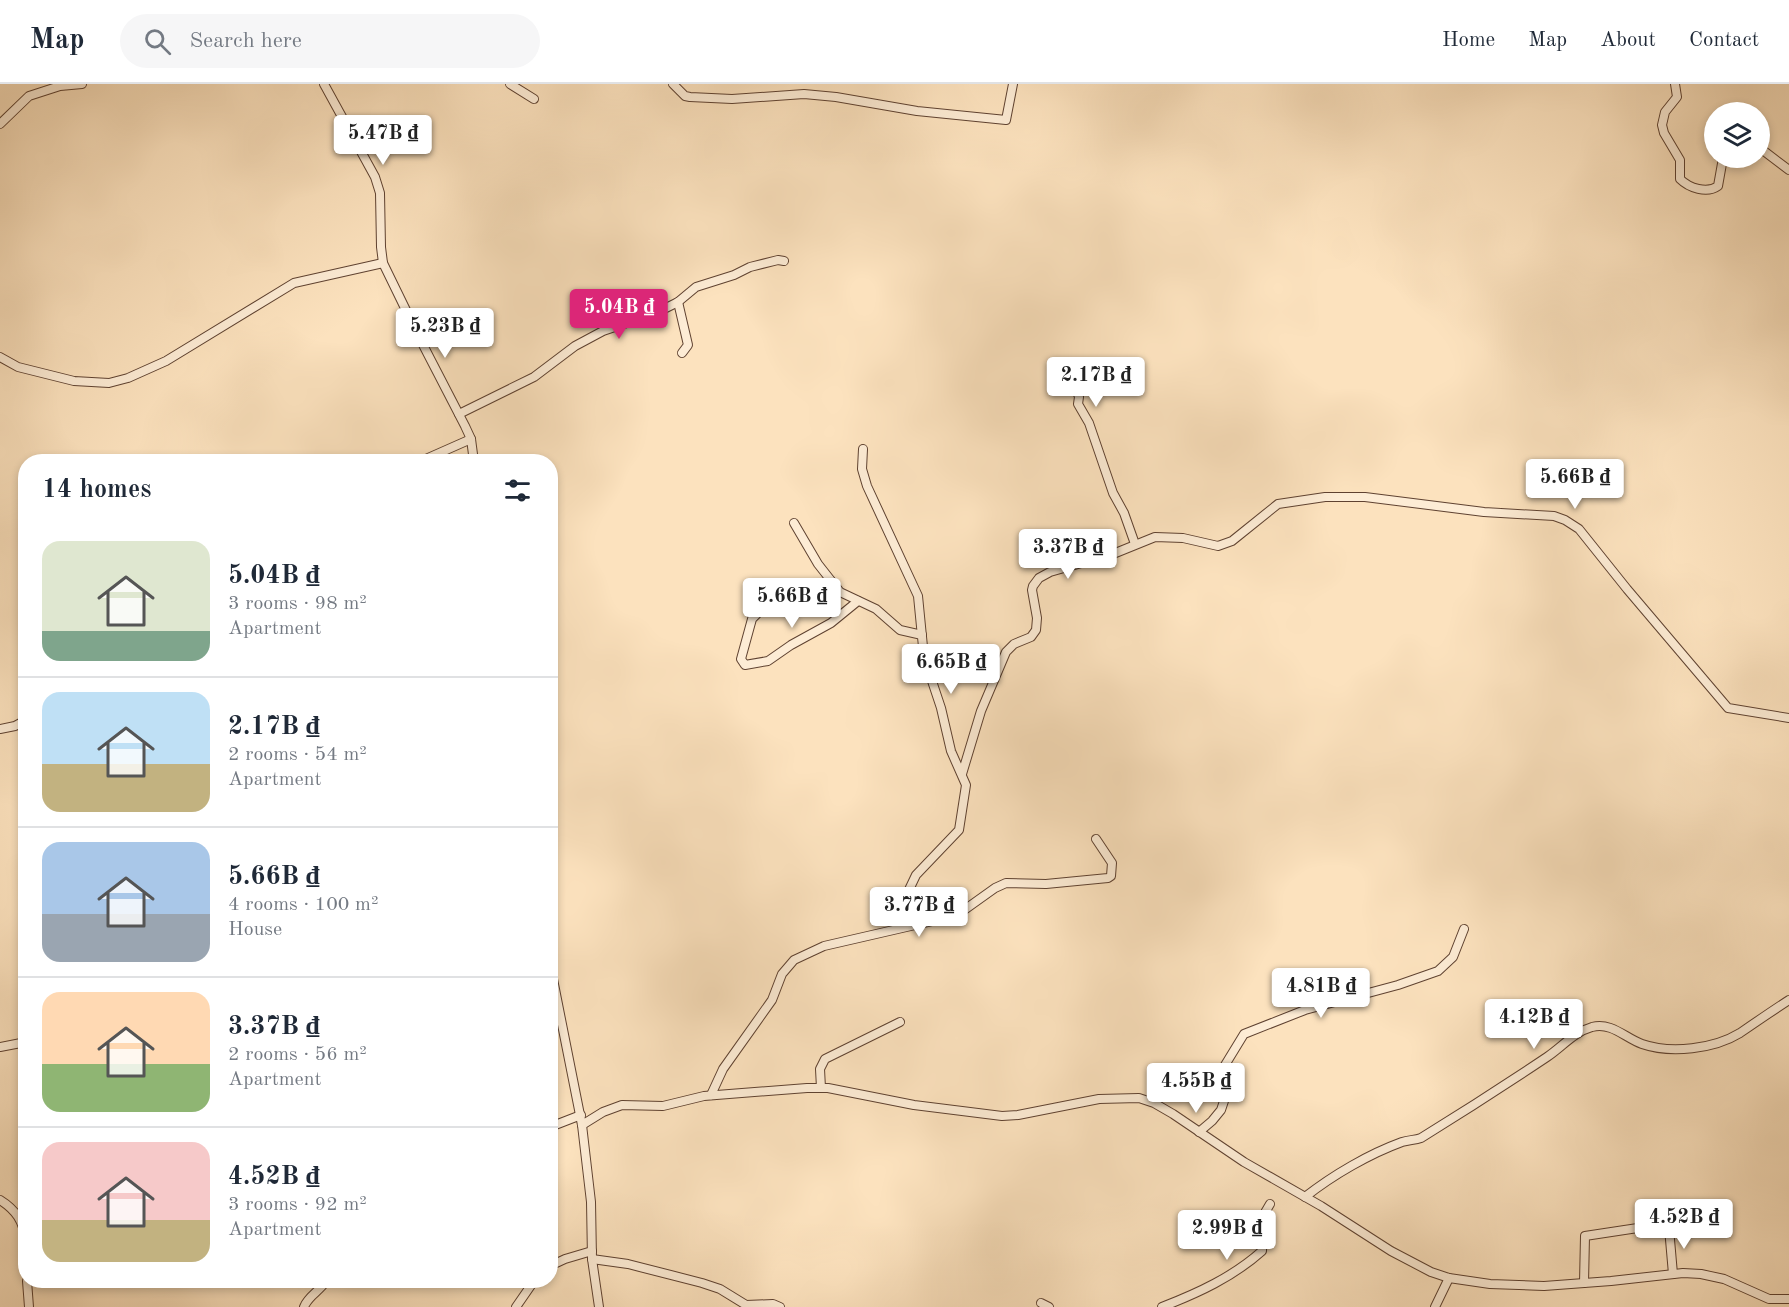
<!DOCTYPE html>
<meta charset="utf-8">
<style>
:root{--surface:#fff;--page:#f6f6f7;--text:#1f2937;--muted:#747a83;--line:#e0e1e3;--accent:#db2777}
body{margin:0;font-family:"Old Standard TT",serif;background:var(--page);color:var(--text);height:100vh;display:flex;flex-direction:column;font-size:22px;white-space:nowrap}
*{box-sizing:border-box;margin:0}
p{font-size:20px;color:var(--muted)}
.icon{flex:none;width:33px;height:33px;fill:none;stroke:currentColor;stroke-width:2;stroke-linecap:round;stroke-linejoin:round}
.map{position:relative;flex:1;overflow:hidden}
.side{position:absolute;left:18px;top:370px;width:540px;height:834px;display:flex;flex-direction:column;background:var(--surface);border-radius:24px;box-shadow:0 3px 9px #0003}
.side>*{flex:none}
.tools{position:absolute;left:1704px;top:18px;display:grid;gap:12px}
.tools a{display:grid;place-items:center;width:66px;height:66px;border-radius:50%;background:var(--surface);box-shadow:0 3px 9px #0003;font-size:30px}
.price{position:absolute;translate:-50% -51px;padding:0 14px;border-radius:6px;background:#fff;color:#222;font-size:20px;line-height:39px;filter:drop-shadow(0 2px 3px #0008)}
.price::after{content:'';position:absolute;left:50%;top:36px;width:18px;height:14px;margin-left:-9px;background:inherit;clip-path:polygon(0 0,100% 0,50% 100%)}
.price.on{background:var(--accent);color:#fff}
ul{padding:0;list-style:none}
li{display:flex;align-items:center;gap:18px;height:150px;padding:0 24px}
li+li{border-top:2px solid var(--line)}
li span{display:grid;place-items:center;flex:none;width:168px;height:120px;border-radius:18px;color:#555}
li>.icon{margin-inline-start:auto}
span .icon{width:72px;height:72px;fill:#fffc;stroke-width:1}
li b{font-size:26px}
h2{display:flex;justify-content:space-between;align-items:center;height:72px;padding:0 24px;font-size:26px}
header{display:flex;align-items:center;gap:36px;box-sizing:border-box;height:84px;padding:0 30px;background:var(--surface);border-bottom:2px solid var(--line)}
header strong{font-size:28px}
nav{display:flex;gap:33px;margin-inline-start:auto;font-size:21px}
.search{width:420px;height:54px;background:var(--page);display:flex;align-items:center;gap:15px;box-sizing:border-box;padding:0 21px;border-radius:33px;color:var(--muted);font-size:22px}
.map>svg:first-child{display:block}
</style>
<header>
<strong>Map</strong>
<div class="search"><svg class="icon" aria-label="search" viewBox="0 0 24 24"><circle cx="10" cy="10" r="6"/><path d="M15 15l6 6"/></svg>Search here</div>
<nav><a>Home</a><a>Map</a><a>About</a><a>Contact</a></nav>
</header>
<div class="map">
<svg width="1789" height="1223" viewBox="0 0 1789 1223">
<rect width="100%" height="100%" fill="#fce2be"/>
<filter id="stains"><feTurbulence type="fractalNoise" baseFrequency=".00333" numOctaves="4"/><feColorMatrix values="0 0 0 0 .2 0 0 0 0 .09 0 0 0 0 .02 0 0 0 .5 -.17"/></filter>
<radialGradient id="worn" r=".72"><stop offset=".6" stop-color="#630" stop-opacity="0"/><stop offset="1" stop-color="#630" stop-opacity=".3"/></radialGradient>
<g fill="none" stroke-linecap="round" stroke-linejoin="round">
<g stroke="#5f4231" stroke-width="10">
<g id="street">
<polyline points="324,0 375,93 380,109 381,163 383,179 420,255 465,342 471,355 474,378"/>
<polyline points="510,0 534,15"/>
<polyline points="673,0 685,12 690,13 732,15 804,10 836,13 917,27 1006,36 1013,0"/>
<path d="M1675,0L1677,13L1665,28L1662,41L1664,49L1680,76V95C1689,104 1707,110 1718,102L1723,74"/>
<polyline points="0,40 29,12 60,2 82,0"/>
<polyline points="1760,64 1789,86"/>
<polyline points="678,218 688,261 682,269"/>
<polyline points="0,273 18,283 74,297 109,299 128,294 166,277 294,199 383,179"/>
<polyline points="1075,302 1079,313 1078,320 1089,339 1113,409 1124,429 1135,460"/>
<polyline points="459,330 534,293 575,262 603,247 656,229 678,218 696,203 734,191 750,183 778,176 784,177"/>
<polyline points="863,365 862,385 867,402 918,512 924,573 941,624 951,667 966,701 959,746 916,791 906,812 900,844"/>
<polyline points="419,378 471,355"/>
<polyline points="794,439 818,480 840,508 876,525 900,546 922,551"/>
<polyline points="758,529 752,535 741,575 745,581 768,577 791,561 831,539 858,517"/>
<polyline points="0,645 15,642 26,636"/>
<polyline points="962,690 981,627 1006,568 1014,560 1031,553 1036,546 1037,534 1032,506 1033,502 1039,494 1050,488 1113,470 1155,453 1183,454 1218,462 1232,457 1278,420 1325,413 1365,413 1484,428 1554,432 1565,436 1579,445 1627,505 1728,624 1789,634"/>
<polyline points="550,880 582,1041 591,1118 592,1175 599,1223"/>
<polyline points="0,963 26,958"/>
<polyline points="821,1004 820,985 825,975 900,938"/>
<polyline points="711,1011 723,985 772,916 782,890 794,876 824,862 950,833 960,829 995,804 1006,799 1046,800 1108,794 1111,792 1112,779 1096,755"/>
<polyline points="582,1041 603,1028 622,1021 663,1022 704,1012 807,1004 828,1004 914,1021 1002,1032 1018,1031 1099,1015 1139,1014 1154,1019 1173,1030 1244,1078 1321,1122 1391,1167 1431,1188 1449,1194 1490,1200 1544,1202 1611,1197 1683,1189 1701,1190 1724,1195 1769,1215 1789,1215"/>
<polyline points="550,1043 581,1031"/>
<polyline points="1199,1048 1212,1037 1221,1026 1224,1017 1222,986 1244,950 1305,926 1398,901 1438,887 1453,873 1464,845"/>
<path d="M1305,1113C1333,1091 1369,1070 1402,1058C1409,1056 1415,1056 1421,1054C1463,1028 1505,1001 1547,973C1562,963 1574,948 1592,943C1612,938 1625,954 1642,960C1671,970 1714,965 1740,949C1756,938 1772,927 1789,916"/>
<path d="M0,1116C16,1126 23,1137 26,1156"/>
<polyline points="592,1175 628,1180 702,1199 720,1205 746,1221 773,1220 780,1223"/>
<polyline points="550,1182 565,1175 592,1167"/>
<polyline points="27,1197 29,1223"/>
<polyline points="1584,1199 1585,1152 1664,1140 1669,1144 1673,1190"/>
<polyline points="1041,1219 1049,1223"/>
<path d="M304,1223C308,1212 320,1207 326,1197"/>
<polyline points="516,1223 534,1197"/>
<path d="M1162,1223C1198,1209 1233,1193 1262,1167L1263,1132L1270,1120"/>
<polyline points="1435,1223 1449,1194"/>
</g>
</g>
<use href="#street" stroke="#fdecd5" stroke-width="8"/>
</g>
<rect width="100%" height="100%" filter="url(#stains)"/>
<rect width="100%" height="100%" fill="url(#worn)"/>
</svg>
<div class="tools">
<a><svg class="icon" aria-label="layers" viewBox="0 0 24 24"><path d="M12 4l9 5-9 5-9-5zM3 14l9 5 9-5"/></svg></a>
</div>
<b class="price" style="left:383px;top:82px">5.47B ₫</b>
<b class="price on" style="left:619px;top:256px">5.04B ₫</b>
<b class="price" style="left:445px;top:275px">5.23B ₫</b>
<b class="price" style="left:1096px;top:324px">2.17B ₫</b>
<b class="price" style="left:1575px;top:426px">5.66B ₫</b>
<b class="price" style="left:1068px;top:496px">3.37B ₫</b>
<b class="price" style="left:792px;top:545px">5.66B ₫</b>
<b class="price" style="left:951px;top:611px">6.65B ₫</b>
<b class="price" style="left:919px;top:854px">3.77B ₫</b>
<b class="price" style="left:1321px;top:935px">4.81B ₫</b>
<b class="price" style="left:1534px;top:966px">4.12B ₫</b>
<b class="price" style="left:1196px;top:1030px">4.55B ₫</b>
<b class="price" style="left:1684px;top:1166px">4.52B ₫</b>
<b class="price" style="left:1227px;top:1177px">2.99B ₫</b>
<section class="side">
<h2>14 homes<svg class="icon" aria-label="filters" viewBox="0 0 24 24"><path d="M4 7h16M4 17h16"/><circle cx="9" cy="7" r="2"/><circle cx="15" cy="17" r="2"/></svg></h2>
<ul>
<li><span style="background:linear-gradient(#dfe7d0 75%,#7fa58c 0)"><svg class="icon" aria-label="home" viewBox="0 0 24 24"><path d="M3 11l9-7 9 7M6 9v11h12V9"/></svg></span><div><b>5.04B ₫</b><p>3 rooms · 98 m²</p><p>Apartment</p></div></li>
<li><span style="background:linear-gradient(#bfe0f5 60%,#c2b280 0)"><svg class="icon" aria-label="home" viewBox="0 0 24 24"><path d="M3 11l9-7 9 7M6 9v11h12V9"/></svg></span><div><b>2.17B ₫</b><p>2 rooms · 54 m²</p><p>Apartment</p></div></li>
<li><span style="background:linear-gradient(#a9c7e8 60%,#9aa5b1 0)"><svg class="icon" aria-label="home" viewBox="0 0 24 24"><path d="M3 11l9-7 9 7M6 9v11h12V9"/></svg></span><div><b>5.66B ₫</b><p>4 rooms · 100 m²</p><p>House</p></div></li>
<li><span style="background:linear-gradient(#ffd9b3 60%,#8fb573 0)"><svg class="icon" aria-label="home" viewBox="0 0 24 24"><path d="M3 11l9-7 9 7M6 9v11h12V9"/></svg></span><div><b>3.37B ₫</b><p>2 rooms · 56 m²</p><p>Apartment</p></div></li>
<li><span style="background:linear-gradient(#f6c9c9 65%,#c2b280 0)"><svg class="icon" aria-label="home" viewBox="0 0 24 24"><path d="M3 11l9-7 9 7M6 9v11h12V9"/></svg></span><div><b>4.52B ₫</b><p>3 rooms · 92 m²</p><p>Apartment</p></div></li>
</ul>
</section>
</div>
